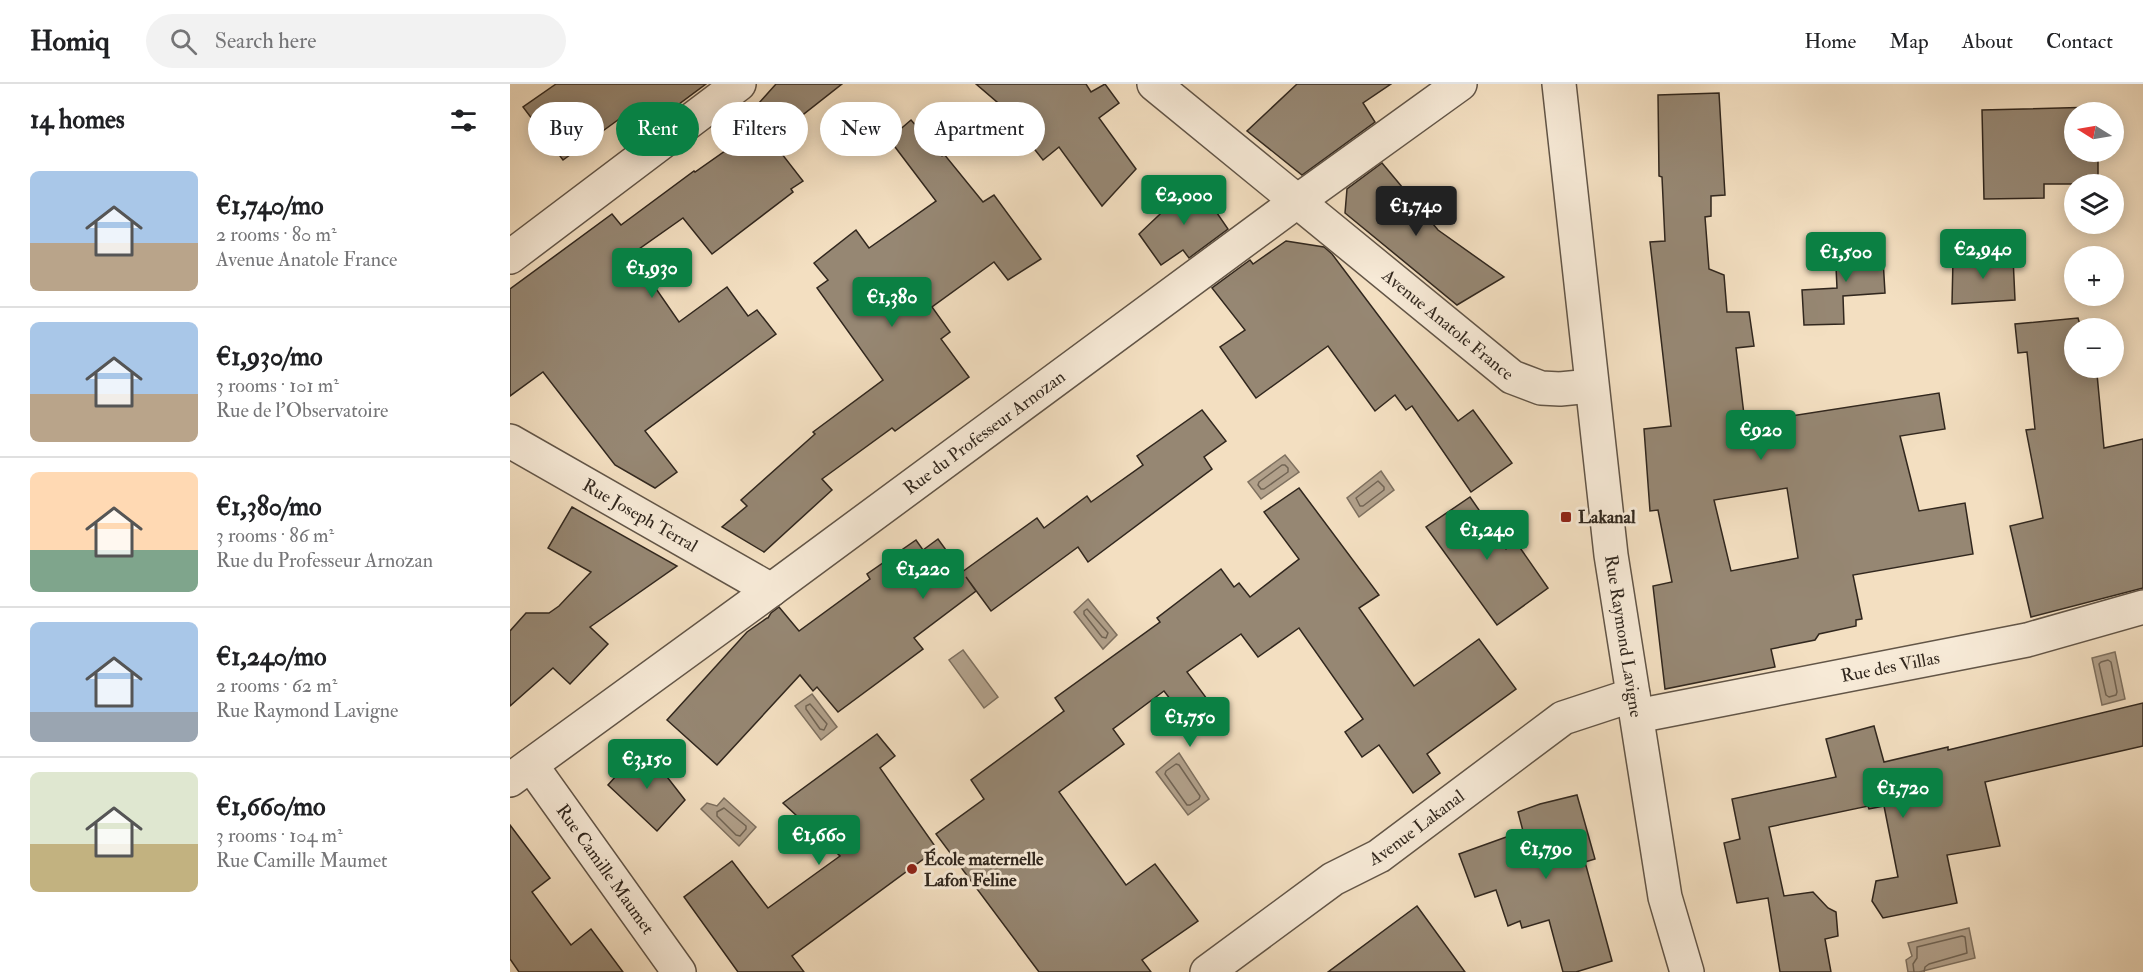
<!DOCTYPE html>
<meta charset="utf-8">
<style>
:root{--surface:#fff;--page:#f2f2f2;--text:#202124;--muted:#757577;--line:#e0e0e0;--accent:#0b8043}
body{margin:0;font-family:"IM FELL Double Pica",serif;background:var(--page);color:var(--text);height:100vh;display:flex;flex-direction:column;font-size:22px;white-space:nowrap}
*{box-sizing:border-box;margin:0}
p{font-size:20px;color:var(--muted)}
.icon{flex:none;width:33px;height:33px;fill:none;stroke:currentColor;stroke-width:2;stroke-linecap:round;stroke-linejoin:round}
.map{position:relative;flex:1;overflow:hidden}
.side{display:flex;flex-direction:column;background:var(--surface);width:510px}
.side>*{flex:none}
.top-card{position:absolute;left:18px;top:18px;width:570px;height:54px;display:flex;gap:12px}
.needle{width:39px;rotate:281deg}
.buttons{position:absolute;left:1554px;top:18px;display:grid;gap:12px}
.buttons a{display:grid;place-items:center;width:60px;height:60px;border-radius:50%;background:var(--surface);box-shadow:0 3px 15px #0003;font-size:30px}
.price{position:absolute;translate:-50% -51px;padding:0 14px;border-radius:6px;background:var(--accent);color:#fff;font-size:20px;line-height:39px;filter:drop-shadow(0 2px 3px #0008)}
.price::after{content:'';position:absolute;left:50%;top:36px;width:18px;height:14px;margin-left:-9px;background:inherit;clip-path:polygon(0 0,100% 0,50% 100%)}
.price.selected{background:#222;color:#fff}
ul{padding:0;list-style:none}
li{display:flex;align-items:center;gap:18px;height:150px;padding:0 30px}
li+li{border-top:2px solid var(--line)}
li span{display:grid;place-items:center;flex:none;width:168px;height:120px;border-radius:9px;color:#555}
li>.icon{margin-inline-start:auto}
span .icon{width:72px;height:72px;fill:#fffc;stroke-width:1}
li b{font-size:26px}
h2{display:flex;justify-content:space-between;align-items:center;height:72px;padding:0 30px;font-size:26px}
.tag{padding:0 21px;border-radius:27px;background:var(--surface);box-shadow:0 3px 15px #0003;font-size:21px;line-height:54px}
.tag.selected{background:var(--accent);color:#fff}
header{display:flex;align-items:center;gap:36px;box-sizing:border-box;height:84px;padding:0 30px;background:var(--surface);border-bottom:2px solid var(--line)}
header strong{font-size:28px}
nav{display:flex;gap:33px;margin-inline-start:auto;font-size:21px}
.search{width:420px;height:54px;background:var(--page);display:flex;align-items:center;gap:15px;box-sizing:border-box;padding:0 21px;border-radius:33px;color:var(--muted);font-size:22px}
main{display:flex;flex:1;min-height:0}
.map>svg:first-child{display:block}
</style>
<header>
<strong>Homiq</strong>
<div class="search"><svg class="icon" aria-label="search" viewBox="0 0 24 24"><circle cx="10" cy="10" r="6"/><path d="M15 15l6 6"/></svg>Search here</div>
<nav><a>Home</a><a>Map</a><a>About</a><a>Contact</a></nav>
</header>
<main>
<section class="side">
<h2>14 homes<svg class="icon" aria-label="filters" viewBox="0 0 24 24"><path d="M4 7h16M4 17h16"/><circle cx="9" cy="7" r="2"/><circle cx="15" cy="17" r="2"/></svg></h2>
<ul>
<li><span style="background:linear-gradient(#a9c7e8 60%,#b9a48a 0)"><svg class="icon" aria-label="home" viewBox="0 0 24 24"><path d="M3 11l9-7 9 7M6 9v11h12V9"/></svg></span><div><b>€1,740/mo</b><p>2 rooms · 80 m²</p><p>Avenue Anatole France</p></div></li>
<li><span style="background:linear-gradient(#a9c7e8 60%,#b9a48a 0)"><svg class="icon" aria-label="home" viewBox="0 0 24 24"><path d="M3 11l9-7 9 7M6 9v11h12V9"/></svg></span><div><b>€1,930/mo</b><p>3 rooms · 101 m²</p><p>Rue de l'Observatoire</p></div></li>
<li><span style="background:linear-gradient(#ffd9b3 65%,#7fa58c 0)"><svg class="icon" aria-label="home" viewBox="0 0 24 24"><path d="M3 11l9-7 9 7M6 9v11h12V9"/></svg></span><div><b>€1,380/mo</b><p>3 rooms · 86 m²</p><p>Rue du Professeur Arnozan</p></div></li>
<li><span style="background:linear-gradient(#a9c7e8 75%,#9aa5b1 0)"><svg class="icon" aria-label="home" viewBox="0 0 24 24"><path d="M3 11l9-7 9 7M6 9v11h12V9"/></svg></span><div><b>€1,240/mo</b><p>2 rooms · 62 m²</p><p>Rue Raymond Lavigne</p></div></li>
<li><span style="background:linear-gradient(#dfe7d0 60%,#c2b280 0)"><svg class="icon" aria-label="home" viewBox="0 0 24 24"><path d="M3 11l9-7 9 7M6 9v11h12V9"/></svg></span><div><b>€1,660/mo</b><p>3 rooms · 104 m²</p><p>Rue Camille Maumet</p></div></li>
</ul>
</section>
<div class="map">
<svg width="1633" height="888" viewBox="0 0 1633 888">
<rect width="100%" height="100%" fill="#f3dfc1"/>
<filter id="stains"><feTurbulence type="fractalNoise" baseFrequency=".00333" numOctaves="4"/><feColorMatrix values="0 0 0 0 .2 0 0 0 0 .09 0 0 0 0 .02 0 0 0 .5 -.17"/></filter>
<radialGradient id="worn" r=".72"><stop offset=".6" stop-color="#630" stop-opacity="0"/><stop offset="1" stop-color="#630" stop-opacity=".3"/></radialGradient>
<g fill="#b1a08a" stroke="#7e705f" stroke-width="1.5">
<polygon points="775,371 789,388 751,415 738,398"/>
<polygon points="871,387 884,406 849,433 837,414"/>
<polygon points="578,515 607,551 593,565 564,528"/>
<polygon points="453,566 488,613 474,624 439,576"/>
<polygon points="1605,568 1615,615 1592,621 1582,574"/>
<polygon points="302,610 327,643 311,656 285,622"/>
<polygon points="669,669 699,715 678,731 646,688"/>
<polygon points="214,714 246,743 229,762 191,725 197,719 207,722"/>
<polygon points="1459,844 1465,874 1409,888 1398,888 1396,876 1402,872 1398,859"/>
</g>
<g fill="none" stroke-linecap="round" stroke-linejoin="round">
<g stroke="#716454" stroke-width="1.5">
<polygon points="772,381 775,381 778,384 778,388 754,405 751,405 748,401 749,398"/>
<polygon points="868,397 874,403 874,406 853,422 850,422 846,414"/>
<polygon points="577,525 598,549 596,554 592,553 574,530 574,527"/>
<polygon points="1598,576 1601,578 1607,608 1606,611 1599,613 1596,611 1589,580 1591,578"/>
<polygon points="300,620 317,640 314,646 310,645 296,625 296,622"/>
<polygon points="666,680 669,681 690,712 689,715 680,721 677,721 655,690 656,687"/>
<polygon points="214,724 236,742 236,745 230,752 226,751 207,732 207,728"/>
<polyline points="1404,888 1403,880 1407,874 1407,863 1452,852 1455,853 1457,869 1419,880 1415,883 1414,888"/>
</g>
</g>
<g fill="#968773" stroke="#31271e" stroke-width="1.5" fill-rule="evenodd">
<polygon points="46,0 196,0 126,52 112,33 53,76 13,23"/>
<polygon points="266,0 332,0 261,56 293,97 281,105 283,108 202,170 173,134 122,170 169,238 217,203 238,232 247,226 266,250 135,347 167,388 145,404 105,381 33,288 0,312 0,205 102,130 111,141 184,87 185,88 249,43 238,29 249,19"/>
<polygon points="466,0 576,0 581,8 595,0 609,19 589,34 626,85 592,122 549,63 533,76 514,52 521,47"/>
<polygon points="787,0 881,0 853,19 865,38 792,91 737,47"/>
<path d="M1209,9L1215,111L1201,112V132L1195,133L1199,185L1214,191L1217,228H1239L1244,262L1226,264L1235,339L1429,309L1435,345L1390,352L1409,427L1455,419L1463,470L1343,491L1352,535L1346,536V542L1309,550L1305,556L1261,565L1265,583L1155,605L1143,502L1162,498L1148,426L1140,427L1134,345L1161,342L1140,158L1155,157L1152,93L1149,92L1148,11ZM1277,404L1288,474L1221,487L1204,416Z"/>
<polygon points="1587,23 1587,28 1564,28 1564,68 1588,68 1588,100 1534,100 1534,114 1474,115 1472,26"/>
<polygon points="401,36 432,72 434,70 473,118 484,111 531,175 498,196 484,178 422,223 440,248 431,255 459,293 385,347 382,344 312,395 322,406 254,468 212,443 237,422 231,416 305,350 303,348 373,296 307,204 318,196 304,179 346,146 359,164 426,117 379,55"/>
<polygon points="872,79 928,146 994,193 947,221 835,129 837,105"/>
<polygon points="685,97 718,145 679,174 673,166 651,181 629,150"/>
<polygon points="776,157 814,163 822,170 948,337 963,326 1002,379 961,408 902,322 896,326 885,311 865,327 818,262 746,314 710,263 735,246 702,204 740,176 743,180"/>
<polygon points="1372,158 1375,209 1333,212 1334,240 1294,241 1292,206 1327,204 1325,161"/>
<polygon points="1503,173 1505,216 1442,220 1443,175"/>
<polygon points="1568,234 1570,241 1587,239 1588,244 1564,244 1564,284 1591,284 1592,289 1587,290 1594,364 1633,355 1633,504 1521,533 1500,442 1533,434 1516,346 1525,345 1517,268 1508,269 1505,240"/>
<polygon points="692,326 716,357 694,373 702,385 578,478 568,463 481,527 456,493 466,507 404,554 413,565 328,628 307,603 303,607 290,591 207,681 157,636 237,548 257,534 258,534 261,529 269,523 289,547 360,495 357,490 406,456 413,466 428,455 452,488 527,434 534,444 577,412 581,418 633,381 627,372"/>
<polygon points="789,404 869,511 849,524 904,602 969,555 1006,605 917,670 930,689 903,709 869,661 852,673 835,648 853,635 789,544 748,573 731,550 677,588 700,619 677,637 654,607 603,645 614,660 549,708 616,801 645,780 688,837 632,876 641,888 529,888 426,750 474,715 461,696 554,627 545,614 650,538 647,534 711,485 724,503 729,499 740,513 789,475 754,428"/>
<polygon points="960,413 996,465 1006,458 1038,504 987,541 916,443"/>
<polygon points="62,423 167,482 80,543 98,560 60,600 43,584 0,622 0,547 16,529 39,529 49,522 81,488 38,464"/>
<polygon points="1633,619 1633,662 1475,698 1490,762 1437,771 1447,819 1373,834 1362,817 1366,797 1388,793 1374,722 1359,725 1358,722 1259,743 1274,812 1303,808 1318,824 1326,828 1328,852 1315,855 1321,888 1270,888 1258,814 1227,819 1214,759 1230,755 1222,715 1326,693 1316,655 1364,642 1374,678 1438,663 1438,666"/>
<polygon points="367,650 385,672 370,684 427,765 282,872 294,888 228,888 174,813 222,777 258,824 330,772 273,719"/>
<polygon points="133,662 175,716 147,747 98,701"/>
<polygon points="1067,711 1085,775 1075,778 1102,877 1066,888 1053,888 1039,836 1012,844 1010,837 998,842 986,806 965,813 949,770 1013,747 1008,728 1030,720"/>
<polygon points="0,741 40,794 22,808 61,861 81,845 113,888 9,888 0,875"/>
<polygon points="907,822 955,888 818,888"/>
</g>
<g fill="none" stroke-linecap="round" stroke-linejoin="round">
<g stroke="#625547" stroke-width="36">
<g id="minor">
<path id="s1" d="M644,0L1002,293L1031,304L1050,305L1081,302"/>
<path id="s2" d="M1049,0L1101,471L1155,813L1177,888"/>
<polyline points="0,173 229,0"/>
<path id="s3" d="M0,357L261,506"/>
<path id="s4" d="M1127,632L1517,556L1633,523"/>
<path id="s5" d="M21,681L169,888"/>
<path id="s6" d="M0,696L261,506L789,116L950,0"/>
<path id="s7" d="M697,888L823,795L869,772L1053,634L1123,611"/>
</g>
</g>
<use href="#minor" stroke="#f7ead7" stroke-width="33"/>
</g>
<g fill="#8f2418" stroke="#f7ead7" stroke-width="2">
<rect x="1050" y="427" width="12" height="12" rx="3"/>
<circle cx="402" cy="785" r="6"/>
</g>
<g text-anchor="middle" stroke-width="6" stroke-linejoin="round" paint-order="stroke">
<g font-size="18" fill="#31271e" stroke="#f7ead7">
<text dy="6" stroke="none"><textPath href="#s1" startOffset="380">Avenue Anatole France</textPath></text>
<text dy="6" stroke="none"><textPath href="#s6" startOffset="588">Rue du Professeur Arnozan</textPath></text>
<text dy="6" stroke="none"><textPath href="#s3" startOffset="150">Rue Joseph Terral</textPath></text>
<text dy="6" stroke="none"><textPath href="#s2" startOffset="556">Rue Raymond Lavigne</textPath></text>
<text dy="6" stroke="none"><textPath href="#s4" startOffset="258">Rue des Villas</textPath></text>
<text dy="6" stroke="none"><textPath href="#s7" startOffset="255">Avenue Lakanal</textPath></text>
<text dy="6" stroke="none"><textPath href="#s5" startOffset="128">Rue Camille Maumet</textPath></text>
</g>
<g font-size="18" font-weight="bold" fill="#31271e" stroke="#f7ead7" text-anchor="start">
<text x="1068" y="439">Lakanal</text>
<text x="414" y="781">École maternelle<tspan x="414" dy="21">Lafon Feline</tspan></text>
</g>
</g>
<rect width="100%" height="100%" filter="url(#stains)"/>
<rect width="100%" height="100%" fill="url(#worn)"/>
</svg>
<div class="buttons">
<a><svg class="needle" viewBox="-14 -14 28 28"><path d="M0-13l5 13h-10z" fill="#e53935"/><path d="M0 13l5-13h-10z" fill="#757577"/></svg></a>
<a><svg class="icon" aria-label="layers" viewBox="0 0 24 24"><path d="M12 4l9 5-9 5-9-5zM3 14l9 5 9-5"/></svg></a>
<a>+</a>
<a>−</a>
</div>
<b class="price" style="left:674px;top:142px">€2,000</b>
<b class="price selected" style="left:906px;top:153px">€1,740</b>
<b class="price" style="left:1473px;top:196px">€2,940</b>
<b class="price" style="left:1336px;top:199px">€1,500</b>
<b class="price" style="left:142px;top:215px">€1,930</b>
<b class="price" style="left:382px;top:244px">€1,380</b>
<b class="price" style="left:1251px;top:377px">€920</b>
<b class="price" style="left:977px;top:477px">€1,240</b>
<b class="price" style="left:413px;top:516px">€1,220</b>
<b class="price" style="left:680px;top:664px">€1,750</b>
<b class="price" style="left:137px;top:706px">€3,150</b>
<b class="price" style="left:1393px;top:735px">€1,720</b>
<b class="price" style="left:309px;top:782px">€1,660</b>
<b class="price" style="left:1036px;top:796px">€1,790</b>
<div class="top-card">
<a class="tag">Buy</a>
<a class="tag selected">Rent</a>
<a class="tag">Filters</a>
<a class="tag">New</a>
<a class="tag">Apartment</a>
</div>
</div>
</main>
